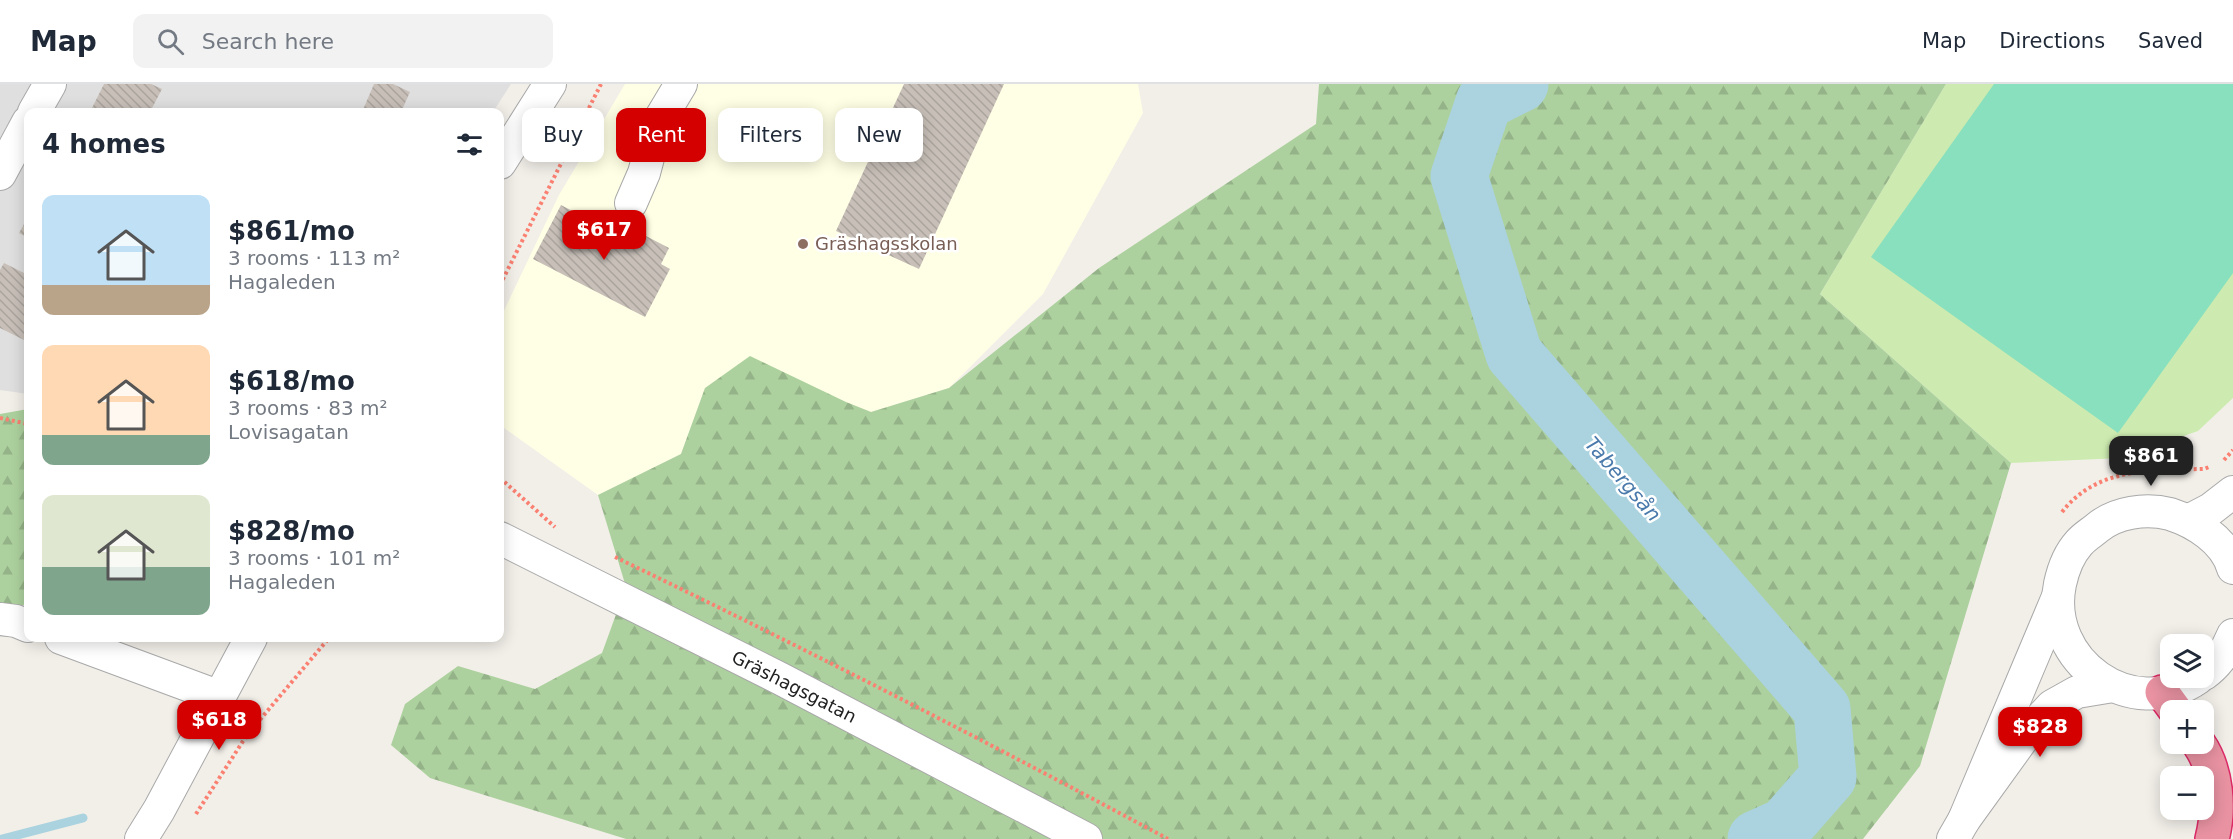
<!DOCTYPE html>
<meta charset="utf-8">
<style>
:root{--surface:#fff;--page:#f2f2f3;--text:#1f2937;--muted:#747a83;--line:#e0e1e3;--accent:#d40000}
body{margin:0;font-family:"DejaVu Sans",sans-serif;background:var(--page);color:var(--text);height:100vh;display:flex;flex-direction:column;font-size:22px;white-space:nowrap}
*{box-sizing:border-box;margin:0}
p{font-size:20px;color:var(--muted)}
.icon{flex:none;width:33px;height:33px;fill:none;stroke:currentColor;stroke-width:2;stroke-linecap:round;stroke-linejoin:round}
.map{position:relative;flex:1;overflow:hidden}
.panel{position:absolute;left:24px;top:24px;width:480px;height:534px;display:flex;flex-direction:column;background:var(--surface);border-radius:12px;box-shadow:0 3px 15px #0003}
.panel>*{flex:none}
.guide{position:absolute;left:522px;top:24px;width:570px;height:54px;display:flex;gap:12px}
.controls{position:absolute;left:2160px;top:550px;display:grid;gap:12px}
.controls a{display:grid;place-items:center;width:54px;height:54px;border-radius:12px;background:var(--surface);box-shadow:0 3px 15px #0003;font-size:30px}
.price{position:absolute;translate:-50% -51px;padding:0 14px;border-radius:12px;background:var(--accent);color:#fff;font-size:20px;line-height:39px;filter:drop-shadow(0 2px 3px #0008)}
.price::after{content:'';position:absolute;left:50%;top:36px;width:18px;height:14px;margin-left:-9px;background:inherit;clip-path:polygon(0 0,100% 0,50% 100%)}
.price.selected{background:#222;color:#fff}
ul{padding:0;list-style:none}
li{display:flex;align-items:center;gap:18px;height:150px;padding:0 18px}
li span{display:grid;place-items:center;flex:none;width:168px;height:120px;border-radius:12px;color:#555}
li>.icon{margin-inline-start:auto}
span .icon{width:72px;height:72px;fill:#fffc;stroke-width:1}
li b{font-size:26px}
h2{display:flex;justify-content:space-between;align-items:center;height:72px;padding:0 18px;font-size:26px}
.pill{padding:0 21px;border-radius:12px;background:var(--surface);box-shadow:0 3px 15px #0003;font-size:21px;line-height:54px}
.pill.selected{background:var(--accent);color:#fff}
header{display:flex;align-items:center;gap:36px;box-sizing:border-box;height:84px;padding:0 30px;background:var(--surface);border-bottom:2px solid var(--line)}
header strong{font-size:28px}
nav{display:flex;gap:33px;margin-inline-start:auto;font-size:21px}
.search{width:420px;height:54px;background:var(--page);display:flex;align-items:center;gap:15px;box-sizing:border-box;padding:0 21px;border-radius:12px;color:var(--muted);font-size:22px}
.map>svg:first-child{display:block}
</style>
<header>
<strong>Map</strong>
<div class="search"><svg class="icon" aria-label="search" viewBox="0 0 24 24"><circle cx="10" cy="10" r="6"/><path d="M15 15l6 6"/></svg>Search here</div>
<nav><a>Map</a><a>Directions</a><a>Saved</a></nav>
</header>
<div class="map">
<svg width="2233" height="755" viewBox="0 0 2233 755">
<defs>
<pattern id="forest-firs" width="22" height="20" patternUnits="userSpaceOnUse" patternTransform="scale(1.5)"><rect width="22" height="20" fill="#add19e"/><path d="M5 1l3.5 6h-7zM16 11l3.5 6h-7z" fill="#95b388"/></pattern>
<pattern id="building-back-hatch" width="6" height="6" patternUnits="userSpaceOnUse" patternTransform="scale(1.5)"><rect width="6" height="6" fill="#c7bfb8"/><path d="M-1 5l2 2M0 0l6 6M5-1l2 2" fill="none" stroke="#aba49e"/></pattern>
</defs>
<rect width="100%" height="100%" fill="#f2efe9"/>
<polygon fill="#e0dfdf" points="0,0 511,0 493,28 28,28 28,310 0,306"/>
<polygon fill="#ffffe5" points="625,0 1138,0 1143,29 1043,210 949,304 871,328 846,318 705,304 681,370 598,411 500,341 500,235 559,111"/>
<polygon fill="#cdebb0" points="1946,0 2233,0 2233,314 2198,347 2121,374 2011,379 1820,210"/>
<g fill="url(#forest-firs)">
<polygon points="1319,0 1946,0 1820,210 2011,379 1920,682 1863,755 626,755 430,694 391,661 405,620 458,582 535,605 602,569 626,503 598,411 681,370 705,304 750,272 846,318 871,328 949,304 1099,184 1316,40"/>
<polygon points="28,325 28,520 0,525 0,330"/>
</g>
<polygon fill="#88e0be" points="1994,0 2233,0 2233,189 2118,349 1871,173"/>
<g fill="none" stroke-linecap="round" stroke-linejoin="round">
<polyline stroke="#aad3df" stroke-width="9" points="2,755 83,734"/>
<polyline stroke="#aad3df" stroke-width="57" points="1520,0 1484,18 1459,92 1514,270 1822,625 1828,693 1785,742 1756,755"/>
</g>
<g fill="url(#building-back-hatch)">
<polygon points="104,0 151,0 162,5 150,28 90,28"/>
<polygon points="374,0 393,0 410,8 401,28 362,28"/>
<polygon points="904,0 1004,0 919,185 836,147"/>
<polygon points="561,121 641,163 646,152 669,164 661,180 670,185 645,233 533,175"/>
<polygon points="28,133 28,154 19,149"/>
<polygon points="4,179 28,191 28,258 0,244 0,186"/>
</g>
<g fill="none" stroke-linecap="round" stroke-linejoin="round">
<g stroke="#a9a9a9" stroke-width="34">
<g id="minor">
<polyline points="34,28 50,0"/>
<polyline points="500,79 550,0"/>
<polyline points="0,90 28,38"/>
<polyline points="631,119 644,89 657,40 681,0"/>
<polyline points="2190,436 2211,425 2233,408"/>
<polyline points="500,454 781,595 1086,755"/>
<polyline points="0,535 16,537 28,542"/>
<polyline points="61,554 220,613"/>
<path d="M2204,590C2217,581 2227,566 2233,551"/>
<path d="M2198,594C2132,640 2044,577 2060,500C2063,486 2069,470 2079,459C2084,453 2091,449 2097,444C2116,428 2146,424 2170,430C2195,438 2225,456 2233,484"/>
<polyline points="1964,736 2057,515"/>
<polyline points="141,755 159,726 251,554"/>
<polyline points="1953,755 1964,736 2026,650 2052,622 2077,608 2113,602"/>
</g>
</g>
<g stroke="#dc2a67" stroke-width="36">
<g id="highway">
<polyline points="2162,608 2176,627"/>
<path d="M2199,660C2217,686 2220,725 2212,755"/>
</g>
</g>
<g stroke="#fa8072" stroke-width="4" stroke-dasharray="3 3" stroke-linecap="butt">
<polyline points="500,201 601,0"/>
<polyline points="0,334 28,340"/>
<polyline points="2224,376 2233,366"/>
<polyline points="500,394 555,443"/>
<path d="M2062,428C2097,383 2152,386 2204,385L2209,383"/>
<path d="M615,473C802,563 986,657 1168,755"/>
<polyline points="196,730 247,651 329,554"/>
</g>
<use href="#minor" stroke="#fff" stroke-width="32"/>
<use href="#highway" stroke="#e892a2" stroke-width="33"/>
</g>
<circle fill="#8d6e63" stroke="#fff" stroke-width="2" cx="803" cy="160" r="6"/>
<g text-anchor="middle" stroke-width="5" stroke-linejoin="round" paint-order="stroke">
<g font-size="18" fill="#785e54" stroke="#fff" text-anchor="start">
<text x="815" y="166">Gräshagsskolan</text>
</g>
<g font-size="18" fill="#222" stroke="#fff">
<text transform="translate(794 603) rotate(27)" y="6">Gräshagsgatan</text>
</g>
<g font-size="20" font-style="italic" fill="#4a7aab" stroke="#fff">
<text transform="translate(1623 395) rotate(49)" y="7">Tabergsån</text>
</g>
</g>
</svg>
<div class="controls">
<a><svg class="icon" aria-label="layers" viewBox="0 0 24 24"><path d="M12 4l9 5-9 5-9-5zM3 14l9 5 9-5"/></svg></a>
<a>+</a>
<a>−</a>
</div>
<b class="price" style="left:604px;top:177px">$617</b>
<b class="price selected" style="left:2151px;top:403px">$861</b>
<b class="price" style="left:219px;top:667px">$618</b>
<b class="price" style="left:2040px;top:674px">$828</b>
<div class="guide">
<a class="pill">Buy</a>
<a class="pill selected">Rent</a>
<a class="pill">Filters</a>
<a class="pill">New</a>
</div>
<section class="panel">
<h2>4 homes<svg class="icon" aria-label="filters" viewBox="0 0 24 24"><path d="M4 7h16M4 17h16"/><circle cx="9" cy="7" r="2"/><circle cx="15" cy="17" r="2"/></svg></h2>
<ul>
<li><span style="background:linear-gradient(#bfe0f5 75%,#b9a48a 0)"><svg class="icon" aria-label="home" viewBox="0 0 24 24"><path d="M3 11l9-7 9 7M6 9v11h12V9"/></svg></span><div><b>$861/mo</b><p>3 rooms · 113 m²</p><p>Hagaleden</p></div></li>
<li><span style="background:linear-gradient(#ffd9b3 75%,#7fa58c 0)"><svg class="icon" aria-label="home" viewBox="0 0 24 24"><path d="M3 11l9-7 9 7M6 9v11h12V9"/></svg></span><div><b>$618/mo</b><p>3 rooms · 83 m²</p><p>Lovisagatan</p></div></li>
<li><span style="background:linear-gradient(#dfe7d0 60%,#7fa58c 0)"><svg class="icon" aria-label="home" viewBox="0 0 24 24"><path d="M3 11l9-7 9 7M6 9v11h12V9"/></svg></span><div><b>$828/mo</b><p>3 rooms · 101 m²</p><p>Hagaleden</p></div></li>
</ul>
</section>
</div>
